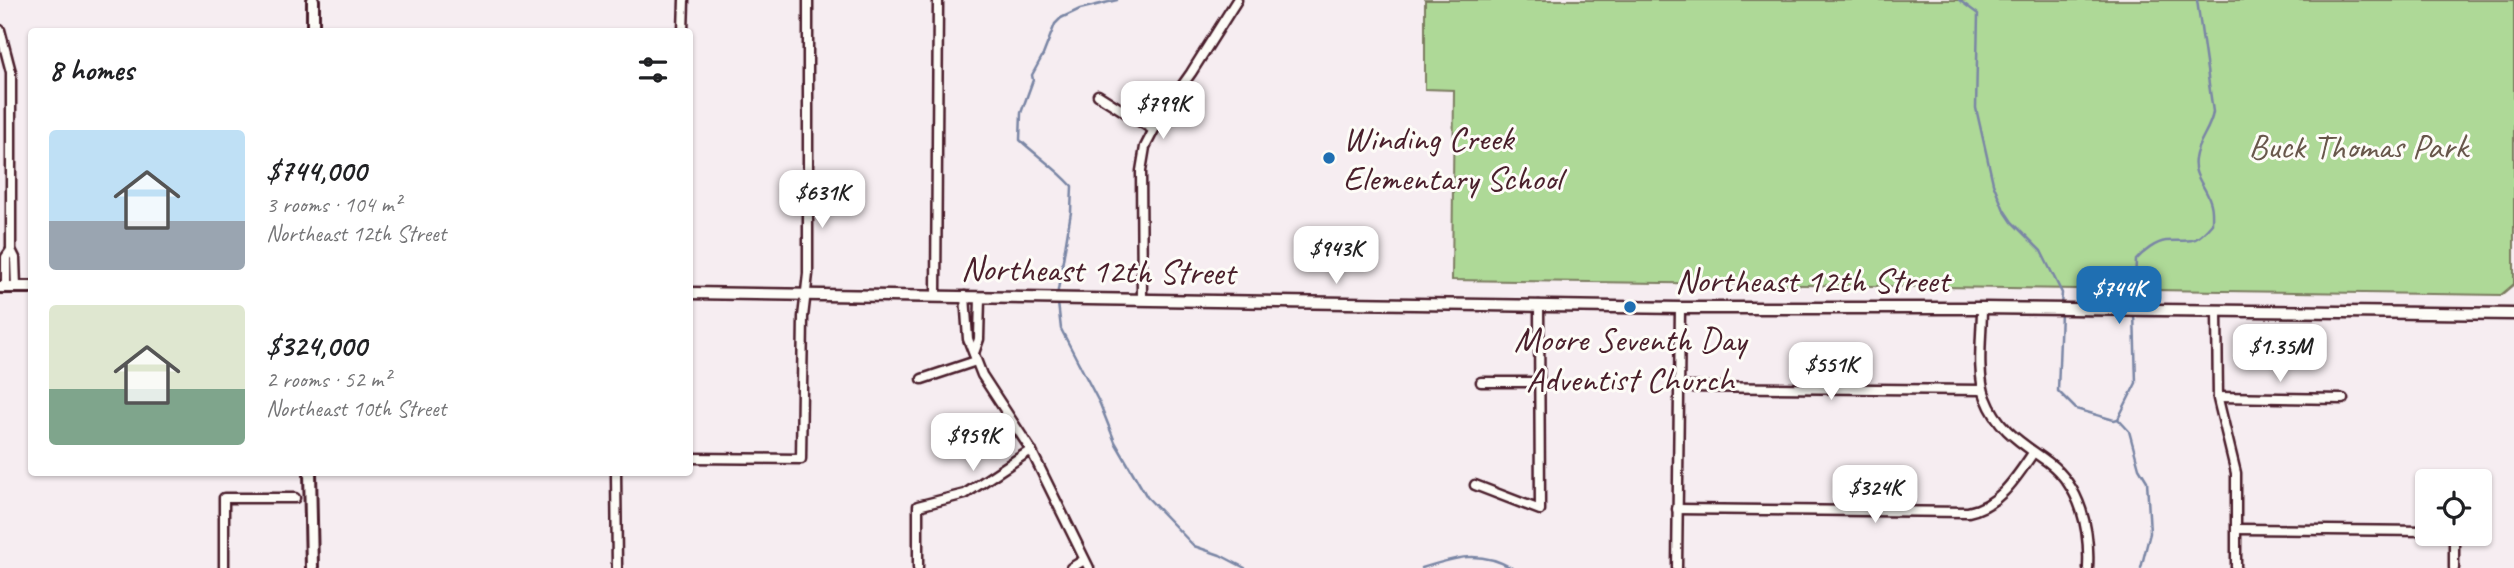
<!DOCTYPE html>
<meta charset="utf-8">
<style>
:root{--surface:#fff;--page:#f6f6f6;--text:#202124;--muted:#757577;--accent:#1f6fb2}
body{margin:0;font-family:Caveat,sans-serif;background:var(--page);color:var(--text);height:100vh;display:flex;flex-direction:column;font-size:26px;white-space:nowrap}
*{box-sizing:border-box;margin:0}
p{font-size:23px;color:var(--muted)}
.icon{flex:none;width:38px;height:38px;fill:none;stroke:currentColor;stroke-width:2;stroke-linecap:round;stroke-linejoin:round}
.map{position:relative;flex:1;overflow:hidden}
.panel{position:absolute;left:28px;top:28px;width:665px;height:448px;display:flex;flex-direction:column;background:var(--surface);border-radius:7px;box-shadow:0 2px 5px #0004}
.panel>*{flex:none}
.controls{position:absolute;left:2415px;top:469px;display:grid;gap:14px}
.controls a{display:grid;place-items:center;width:77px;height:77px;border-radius:7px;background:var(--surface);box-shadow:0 2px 5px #0004;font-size:35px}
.price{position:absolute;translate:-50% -60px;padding:0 16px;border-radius:14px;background:#fff;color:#222;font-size:23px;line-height:46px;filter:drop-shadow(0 2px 4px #0008)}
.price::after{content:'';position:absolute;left:50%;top:42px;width:21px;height:16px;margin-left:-10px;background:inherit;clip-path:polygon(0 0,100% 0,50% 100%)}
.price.current{background:var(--accent);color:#fff}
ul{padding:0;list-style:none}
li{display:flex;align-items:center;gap:21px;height:175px;padding:0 21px}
li span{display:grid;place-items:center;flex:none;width:196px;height:140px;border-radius:7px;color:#555}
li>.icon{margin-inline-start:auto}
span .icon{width:84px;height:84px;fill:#fffc;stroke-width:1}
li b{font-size:30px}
h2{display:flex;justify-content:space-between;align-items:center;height:84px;padding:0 21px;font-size:30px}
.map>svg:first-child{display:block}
</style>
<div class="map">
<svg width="2514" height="568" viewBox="0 0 2514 568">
<rect width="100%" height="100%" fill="#f6edf1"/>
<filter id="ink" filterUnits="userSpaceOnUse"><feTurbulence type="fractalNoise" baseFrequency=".0143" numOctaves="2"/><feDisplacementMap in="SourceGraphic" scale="14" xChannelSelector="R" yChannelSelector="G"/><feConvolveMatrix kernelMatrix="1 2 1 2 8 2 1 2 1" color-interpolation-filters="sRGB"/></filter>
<g filter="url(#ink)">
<polygon fill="#aed997" stroke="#7c7c61" stroke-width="2" points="1425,0 2514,0 2514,284 2501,295 1452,280 1454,90 1425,89"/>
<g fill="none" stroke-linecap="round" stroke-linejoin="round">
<g stroke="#7a86a5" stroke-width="2.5">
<polyline points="1959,0 1978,14 1976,108 1993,183 2004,210 2012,222 2041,251 2062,293 2061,306"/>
<path d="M1057,296L1071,212L1072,186C1056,168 1037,156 1020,140L1021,113L1033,80L1032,75L1043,55L1055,24L1061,18L1080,9L1117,0"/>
<polyline points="1058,303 1061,329 1100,404 1115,442 1147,497 1194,546 1220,555 1245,568"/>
<path d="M2134,305L2136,260C2143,252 2156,242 2166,241C2192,239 2192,247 2212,224C2212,217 2213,208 2210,201C2206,187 2192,175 2195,159C2197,141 2211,129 2213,112L2197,0"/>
<polyline points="2061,312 2058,391 2076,409 2114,420 2118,419 2129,431 2139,468 2147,481 2150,533 2141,568"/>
<polyline points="2118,419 2136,383 2134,312"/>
<path d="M1422,568C1456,557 1480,550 1512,568"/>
</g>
<g stroke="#4a1f2b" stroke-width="13">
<g id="minor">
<polyline points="0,30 11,72 11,250 15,258 16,287"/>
<polyline points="683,32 684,0"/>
<polyline points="1098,95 1152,129"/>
<polyline points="6,287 6,257 11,250"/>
<polyline points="936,296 938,0"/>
<polyline points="965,296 968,339 982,375 1031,450 1089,568"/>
<polyline points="1142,298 1141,171 1145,147 1162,114 1191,73 1237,0"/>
<path d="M1982,308C1982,335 1976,374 1986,398C1998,430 2022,443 2048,462C2081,487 2090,529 2088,568"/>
<polyline points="2217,312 2218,399 2236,473 2236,568"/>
<polyline points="974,353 979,339 980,297"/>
<polyline points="922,379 976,361"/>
<polyline points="1481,382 1539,382"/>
<polyline points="1680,387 1982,390"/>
<polyline points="2218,397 2343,399"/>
<polyline points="690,458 801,459 803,317 808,274 808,0"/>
<polyline points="616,472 617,568"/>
<polyline points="1475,485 1540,510 1539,305"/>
<path d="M1677,509L1968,512C1999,506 2016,478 2033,453"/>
<polyline points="2237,529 2427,531"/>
<polyline points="2454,534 2454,568"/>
<polyline points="224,568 224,498 295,498"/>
<polyline points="918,568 918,506 965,494 1031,450"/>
<polyline points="1071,568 1084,560"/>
<polyline points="1677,568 1680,308"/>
</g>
</g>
<g stroke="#4a1f2b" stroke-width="15">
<polyline id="tertiary" points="690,293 1680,308 1982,308 2514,314"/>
</g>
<g stroke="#4a1f2b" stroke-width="16">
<g id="secondary">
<polyline points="313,32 313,0"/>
<polyline points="0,287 32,287"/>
<polyline points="310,472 312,568"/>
</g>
</g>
<use href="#minor" stroke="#fdfcf7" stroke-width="8"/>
<use href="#tertiary" stroke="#fdfcf7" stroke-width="10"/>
<use href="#secondary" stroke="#fdfcf7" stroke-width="10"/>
</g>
</g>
<g fill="#1f6fb2" stroke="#fdfcf7" stroke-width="2.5">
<circle cx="1329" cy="158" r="7"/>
<circle cx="1630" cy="307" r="7"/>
</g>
<g text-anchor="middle" stroke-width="6" stroke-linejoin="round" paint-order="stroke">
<g font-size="35" fill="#4a1f2b" stroke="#fdfcf7" text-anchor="start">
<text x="1343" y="150">Winding Creek<tspan x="1343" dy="40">Elementary School</tspan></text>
<text x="1630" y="351" text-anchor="middle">Moore Seventh Day<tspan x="1630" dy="40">Adventist Church</tspan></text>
</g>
<g font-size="35" fill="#68574b" stroke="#fdfcf7">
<text x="2358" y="158">Buck Thomas Park</text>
</g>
<g font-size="35" fill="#4a1f2b" stroke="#fdfcf7">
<text transform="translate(1098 270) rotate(1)" y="12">Northeast 12th Street</text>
<text x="1812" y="292">Northeast 12th Street</text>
</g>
</g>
</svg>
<div class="controls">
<a><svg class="icon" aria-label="locate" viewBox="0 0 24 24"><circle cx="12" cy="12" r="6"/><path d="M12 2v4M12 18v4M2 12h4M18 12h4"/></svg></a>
</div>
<b class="price" style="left:1163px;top:141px">$799K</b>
<b class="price" style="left:822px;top:230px">$631K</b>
<b class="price" style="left:1336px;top:286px">$943K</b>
<b class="price current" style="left:2119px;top:326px">$744K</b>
<b class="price" style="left:2280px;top:384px">$1.35M</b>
<b class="price" style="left:1831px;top:402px">$551K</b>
<b class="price" style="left:973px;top:473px">$959K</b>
<b class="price" style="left:1875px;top:525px">$324K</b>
<section class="panel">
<h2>8 homes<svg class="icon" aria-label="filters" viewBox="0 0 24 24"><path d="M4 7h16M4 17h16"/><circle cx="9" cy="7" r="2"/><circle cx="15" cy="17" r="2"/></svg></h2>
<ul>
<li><span style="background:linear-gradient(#bfe0f5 65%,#9aa5b1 0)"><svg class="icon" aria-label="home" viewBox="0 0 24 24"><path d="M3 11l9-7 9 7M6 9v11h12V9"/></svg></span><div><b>$744,000</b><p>3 rooms · 104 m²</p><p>Northeast 12th Street</p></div></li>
<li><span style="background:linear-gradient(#dfe7d0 60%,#7fa58c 0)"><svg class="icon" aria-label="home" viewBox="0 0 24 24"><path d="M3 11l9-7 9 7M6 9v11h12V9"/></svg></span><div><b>$324,000</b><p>2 rooms · 52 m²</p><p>Northeast 10th Street</p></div></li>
</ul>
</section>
</div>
